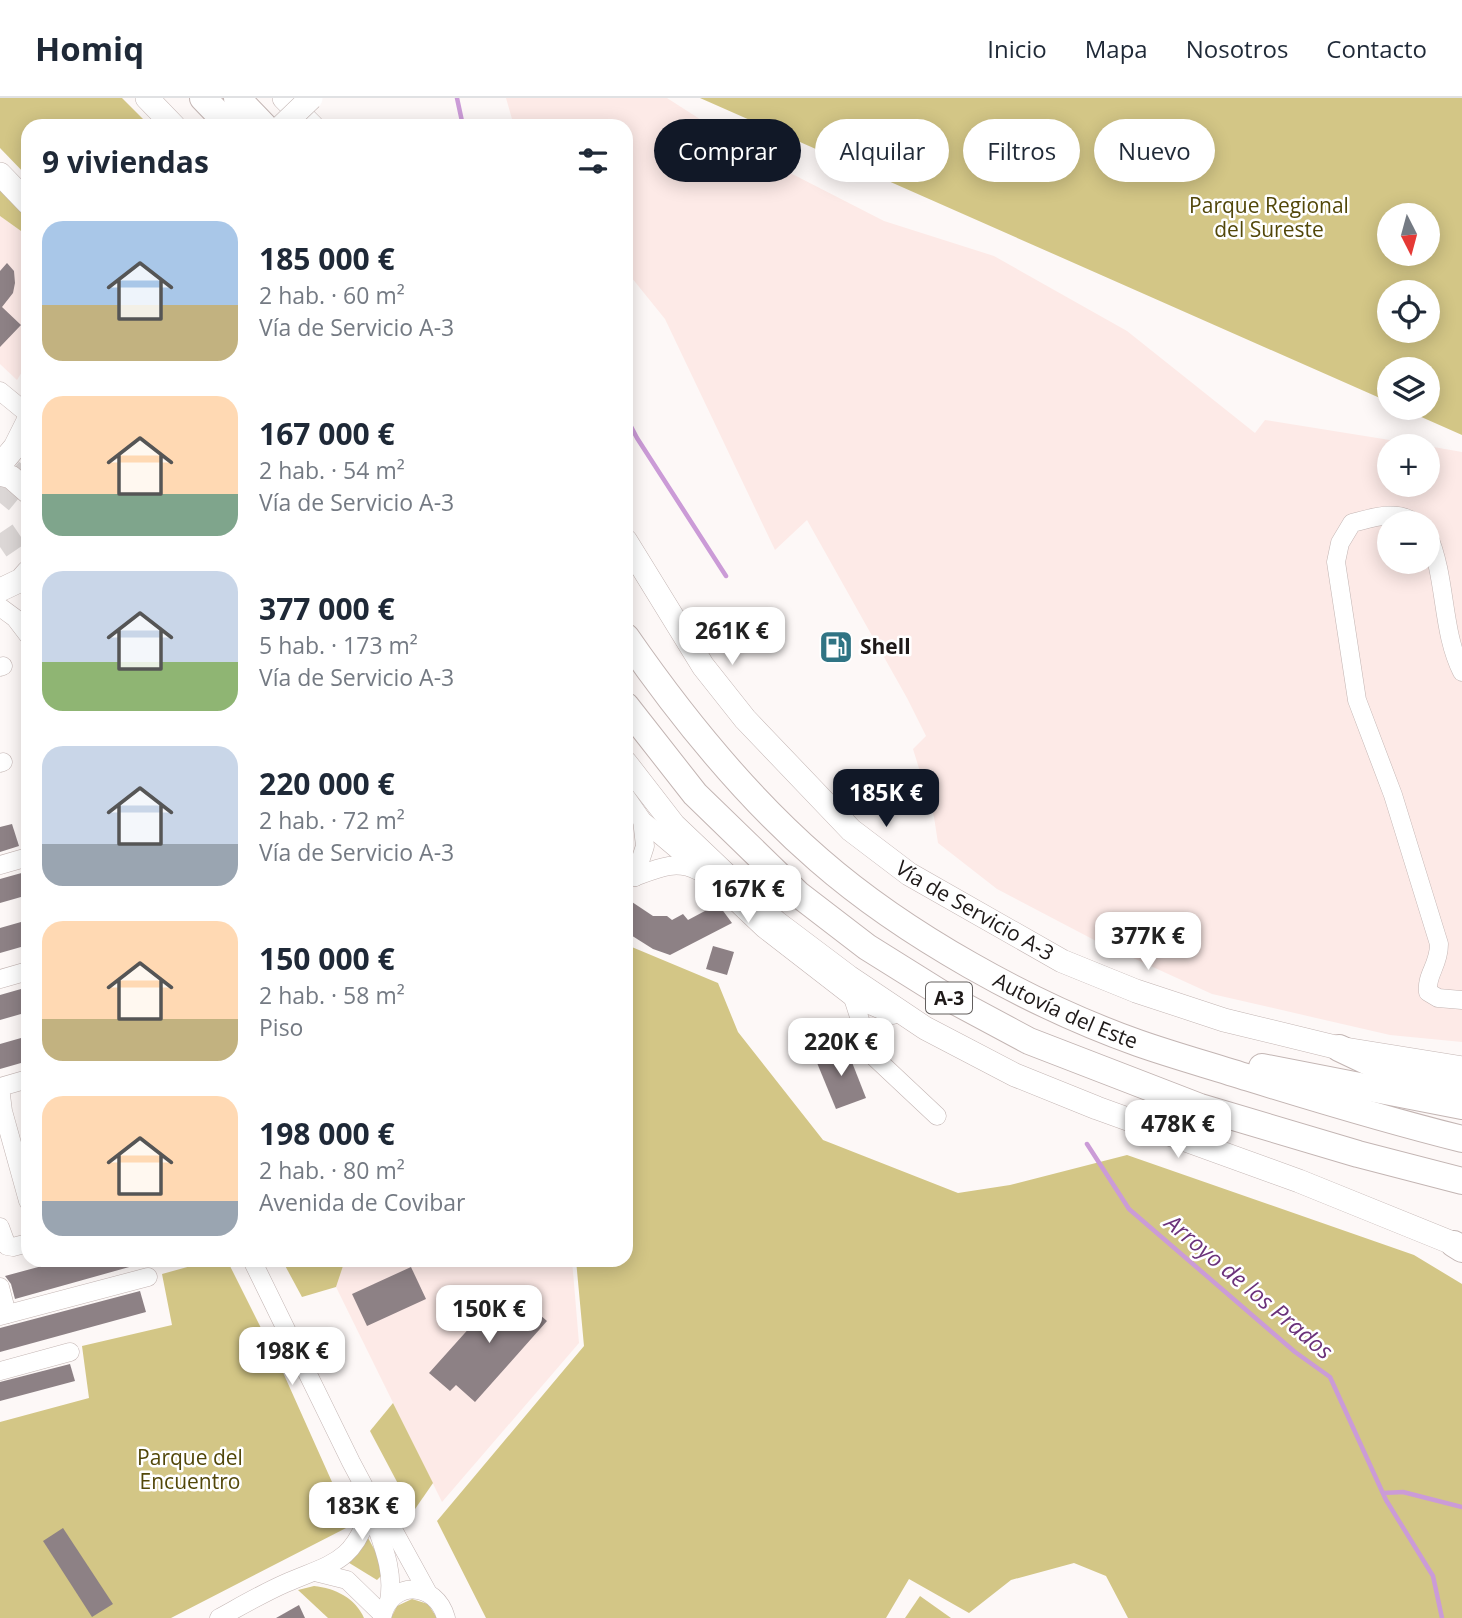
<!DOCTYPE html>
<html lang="es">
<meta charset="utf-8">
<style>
:root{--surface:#fff;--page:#f2f2f3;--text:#1f2937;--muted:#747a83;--line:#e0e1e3;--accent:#111827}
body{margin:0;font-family:"Open Sans",sans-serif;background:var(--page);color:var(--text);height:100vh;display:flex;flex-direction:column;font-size:26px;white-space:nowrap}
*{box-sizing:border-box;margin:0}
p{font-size:23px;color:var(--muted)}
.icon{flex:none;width:38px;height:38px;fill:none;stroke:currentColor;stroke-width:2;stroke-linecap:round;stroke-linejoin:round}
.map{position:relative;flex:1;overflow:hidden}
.sheet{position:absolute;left:21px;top:21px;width:612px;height:1148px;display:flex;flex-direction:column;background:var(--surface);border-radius:21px;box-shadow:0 4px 18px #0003}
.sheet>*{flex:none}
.banner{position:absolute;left:654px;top:21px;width:665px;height:63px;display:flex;gap:14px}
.needle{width:46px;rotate:174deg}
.buttons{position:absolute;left:1377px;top:105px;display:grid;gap:14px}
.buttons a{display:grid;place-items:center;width:63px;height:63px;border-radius:50%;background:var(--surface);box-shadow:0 4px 18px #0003;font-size:35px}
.price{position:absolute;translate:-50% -60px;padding:0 16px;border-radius:14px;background:#fff;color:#222;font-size:23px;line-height:46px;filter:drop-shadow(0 2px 4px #0008)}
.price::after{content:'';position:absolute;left:50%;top:42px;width:21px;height:16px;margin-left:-10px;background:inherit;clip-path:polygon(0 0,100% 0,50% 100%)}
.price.on{background:var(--accent);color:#fff}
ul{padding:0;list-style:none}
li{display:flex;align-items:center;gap:21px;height:175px;padding:0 21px}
li span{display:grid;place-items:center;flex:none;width:196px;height:140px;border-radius:21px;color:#555}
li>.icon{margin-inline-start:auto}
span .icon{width:84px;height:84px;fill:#fffc;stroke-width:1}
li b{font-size:30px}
h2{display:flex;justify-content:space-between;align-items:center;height:84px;padding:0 21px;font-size:30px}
.tag{padding:0 24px;border-radius:32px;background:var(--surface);box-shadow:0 4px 18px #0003;font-size:24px;line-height:63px}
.tag.on{background:var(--accent);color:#fff}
header{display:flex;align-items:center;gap:42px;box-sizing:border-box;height:98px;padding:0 35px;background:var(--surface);border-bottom:2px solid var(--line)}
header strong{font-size:33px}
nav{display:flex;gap:38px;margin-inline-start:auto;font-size:24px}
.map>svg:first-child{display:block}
</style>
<header>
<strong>Homiq</strong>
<nav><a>Inicio</a><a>Mapa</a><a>Nosotros</a><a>Contacto</a></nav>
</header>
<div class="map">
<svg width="1462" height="1520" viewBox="0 0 1462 1520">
<rect width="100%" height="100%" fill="#fdf8f7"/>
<g fill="#fdeae7" fill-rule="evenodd">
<path d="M506,0H667L759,59L884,123L994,158L1127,233L1255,335L1265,322L1427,348H1390V387H1428V348L1462,354V944L1390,937L1212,896L1098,844L997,791L938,745L934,719L913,651L926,638L907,600L807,422L775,452L665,221L627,174L626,28H514ZM1390,425H1428V464H1390Z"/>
<polygon points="0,118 28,138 28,264 17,282 0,266"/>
<polygon points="345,1162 572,1162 579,1245 442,1404 336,1189"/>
</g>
<g fill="#d3c686" fill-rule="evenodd">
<polygon points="0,0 122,0 150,28 28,28 28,79 0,50"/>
<path d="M700,0H1462V337L1401,310H1428V271H1390L1389,304ZM1390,117H1428V156H1390ZM1390,194H1428V233H1390Z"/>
<polygon points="0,90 28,119 28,138 0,118"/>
<polygon points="627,847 718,885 738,934 823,1042 958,1095 1010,1087 1127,1057 1414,1157 1462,1186 1462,1520 1128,1520 1106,1478 1074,1465 1011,1482 969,1515 909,1481 886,1520 486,1520 437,1423 584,1248 576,1162 626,1162"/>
<polygon points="190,1162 227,1162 281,1270 349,1422 348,1429 171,1520 0,1520 0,1324 89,1300 82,1248 172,1227 162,1176 191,1168"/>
<polygon points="282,1162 345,1162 336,1189 302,1199"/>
<polygon points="393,1305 433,1385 413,1414 370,1333"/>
<polygon points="367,1438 378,1458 381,1478 377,1482 346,1463"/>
<path d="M314,1488C335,1490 355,1500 364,1520H328L298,1492Z"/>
<polygon points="920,1498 951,1520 905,1520"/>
<polygon points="412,1501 428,1506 437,1520 391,1520 397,1508"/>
</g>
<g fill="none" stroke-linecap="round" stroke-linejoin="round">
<g stroke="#cb9bd7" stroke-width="4.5">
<polyline points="457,0 463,28"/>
<polyline points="626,319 637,340 726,478"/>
<polyline points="1087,1046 1129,1111 1295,1254 1330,1279 1386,1402 1433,1478 1442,1520"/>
<polyline points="1383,1395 1403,1394 1462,1409"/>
</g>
</g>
<g fill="#8d8185">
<polygon points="7,165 14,173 15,185 13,195 2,209 21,227 0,249 0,173"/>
<polygon points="12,726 19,748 0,754 0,729"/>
<polygon points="25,774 28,797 0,805 0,781"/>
<polygon points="626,800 653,818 667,818 672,822 683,816 688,822 718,806 732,825 670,857 653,851 626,834"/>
<polygon points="28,822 28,847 0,855 0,830"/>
<polygon points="713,848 734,854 727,877 706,871"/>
<polygon points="28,889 28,914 0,922 0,897"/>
<polygon points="28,938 28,963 0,971 0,946"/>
<polygon points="846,949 866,1000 836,1011 815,960"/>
<polygon points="64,1162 140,1162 140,1166 15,1201 11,1186 5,1178"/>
<polygon points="411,1169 426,1201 367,1228 352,1196"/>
<polygon points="507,1188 547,1223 475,1304 456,1287 450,1293 429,1275"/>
<polygon points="140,1193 146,1214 0,1254 0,1230"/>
<polygon points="70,1266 75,1283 0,1303 0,1284"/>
<polygon points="63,1430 113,1506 92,1519 43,1443"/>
<polygon points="299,1507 305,1520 276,1520"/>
</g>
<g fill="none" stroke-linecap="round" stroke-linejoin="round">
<g stroke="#dcd7d6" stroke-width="23" stroke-dasharray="23 11" stroke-linecap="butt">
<polyline points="0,405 28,371"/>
<polyline points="0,449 28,430"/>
</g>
<g stroke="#c3b5b3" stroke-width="19">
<g id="minor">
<polyline points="0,293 28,316"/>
<path d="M1415,425C1397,411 1372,420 1352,425L1340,445L1336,464L1357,602L1393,697L1439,846C1439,868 1426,876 1428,894L1438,900L1462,902"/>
<path d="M1428,437C1447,481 1441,532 1462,574"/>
<polyline points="0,509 15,520 28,537"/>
<polyline points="0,569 3,568"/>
<polyline points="0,665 3,664"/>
<polyline points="626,699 642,722 707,777 764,831 853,900 893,917"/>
<polyline points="0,767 28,759"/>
<path d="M635,779C656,771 676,761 698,773"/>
<polyline points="635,779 645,748 642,722"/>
<polyline points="0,881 28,873"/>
<polyline points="853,900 871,956 937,1018"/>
<polyline points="0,989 3,1013 28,1103"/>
<polyline points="0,989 28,981"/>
<polyline points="0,1129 7,1148 13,1149 28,1145"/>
<polyline points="252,1162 351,1364 368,1396 379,1406 428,1495"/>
<polyline points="0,1189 7,1216"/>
<polyline points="0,1218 148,1179"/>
<polyline points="0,1273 70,1254"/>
<path d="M370,1410C380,1442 395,1469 389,1503"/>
<polyline points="315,1474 347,1482 382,1516"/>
<path d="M219,1520C241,1508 263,1495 286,1485C332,1465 354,1465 370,1411"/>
<path d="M382,1520C390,1481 436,1483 446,1520"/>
</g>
</g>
<g stroke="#c3b5b3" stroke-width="24">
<g id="major">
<polyline points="147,0 174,28"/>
<polyline points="284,0 312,28"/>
<polyline points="0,76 28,105"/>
<polyline points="0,367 15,349 28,323"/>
<polyline points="0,376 11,379 28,394"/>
<path id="s1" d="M626,443L703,568L745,621L851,732L909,776L1062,863L1136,893L1224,922L1339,950L1462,970"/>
<polyline points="0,492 21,482 28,474"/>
<polyline points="626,665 674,727 776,824 849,879 925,930 1015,977 1097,1010 1299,1083 1462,1149"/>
</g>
</g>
<g stroke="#c3b5b3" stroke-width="28">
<g id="highway">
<polyline points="203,0 230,28"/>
<polyline points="237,0 264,28"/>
<path id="s2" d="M626,539C682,620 744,697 819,762C905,837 1031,907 1138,945C1175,958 1212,968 1249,980C1320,1002 1390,1023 1462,1041"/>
<polyline points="626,608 695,696 798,796 867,849 947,899 1029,943 1200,1009 1358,1056 1462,1083"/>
<polyline points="1339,950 1379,969 1462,988"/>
<polyline points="1262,969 1462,1008"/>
<polyline points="1454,1146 1462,1151"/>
</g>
</g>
<use href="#minor" stroke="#fff" stroke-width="18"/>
<use href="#major" stroke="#fff" stroke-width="23"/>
<use href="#highway" stroke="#fff" stroke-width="26"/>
<g stroke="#c3b5b3" stroke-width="24" stroke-linecap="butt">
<polyline id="major-bridge" points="282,28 311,0"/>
</g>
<use href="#major-bridge" stroke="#fff" stroke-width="23"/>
</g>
<defs>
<g id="fuel-square" transform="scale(1.75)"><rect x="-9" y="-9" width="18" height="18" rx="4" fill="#307484" stroke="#fff"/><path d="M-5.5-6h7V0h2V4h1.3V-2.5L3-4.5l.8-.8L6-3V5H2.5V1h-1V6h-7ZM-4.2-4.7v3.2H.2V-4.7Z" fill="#fff"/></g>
</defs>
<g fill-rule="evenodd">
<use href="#fuel-square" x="836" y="549"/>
</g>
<g text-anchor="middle" stroke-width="5" stroke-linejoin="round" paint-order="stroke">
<rect fill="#fff" stroke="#625e5d" stroke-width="2" x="926" y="884.5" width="46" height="31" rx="5"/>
<g font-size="19" font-weight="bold" fill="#1e1918">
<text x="949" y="907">A-3</text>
</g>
<g font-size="21" fill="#524709" stroke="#fff">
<text x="1269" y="115">Parque Regional<tspan x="1269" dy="24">del Sureste</tspan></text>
<text x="190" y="1367">Parque del<tspan x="190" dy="24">Encuentro</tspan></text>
</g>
<g font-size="21" font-weight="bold" fill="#1e1918" stroke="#fff" text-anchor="start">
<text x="860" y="556">Shell</text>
</g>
<g font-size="21" fill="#1e1918" stroke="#fff">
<text dy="7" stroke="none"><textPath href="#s1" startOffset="516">Vía de Servicio A-3</textPath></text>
<text dy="7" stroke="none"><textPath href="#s2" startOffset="586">Autovía del Este</textPath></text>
</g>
<g font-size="23" font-style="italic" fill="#6b327a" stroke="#fff">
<text transform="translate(1249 1189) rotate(40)" y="8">Arroyo de los Prados</text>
</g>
</g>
</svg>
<div class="buttons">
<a><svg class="needle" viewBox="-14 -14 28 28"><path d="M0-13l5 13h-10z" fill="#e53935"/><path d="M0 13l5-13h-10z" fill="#747a83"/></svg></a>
<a><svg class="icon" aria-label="locate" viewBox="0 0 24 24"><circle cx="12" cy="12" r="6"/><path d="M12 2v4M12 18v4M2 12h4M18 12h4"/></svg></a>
<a><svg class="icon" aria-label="layers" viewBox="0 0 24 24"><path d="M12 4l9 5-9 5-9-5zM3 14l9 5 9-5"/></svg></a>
<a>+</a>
<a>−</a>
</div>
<b class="price" style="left:732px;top:569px">261K €</b>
<b class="price on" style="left:886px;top:731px">185K €</b>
<b class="price" style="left:748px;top:827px">167K €</b>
<b class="price" style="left:1148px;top:874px">377K €</b>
<b class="price" style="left:841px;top:980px">220K €</b>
<b class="price" style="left:1178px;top:1062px">478K €</b>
<b class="price" style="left:489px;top:1247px">150K €</b>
<b class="price" style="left:292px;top:1289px">198K €</b>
<b class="price" style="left:362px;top:1444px">183K €</b>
<div class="banner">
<a class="tag on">Comprar</a>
<a class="tag">Alquilar</a>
<a class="tag">Filtros</a>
<a class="tag">Nuevo</a>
</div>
<section class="sheet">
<h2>9 viviendas<svg class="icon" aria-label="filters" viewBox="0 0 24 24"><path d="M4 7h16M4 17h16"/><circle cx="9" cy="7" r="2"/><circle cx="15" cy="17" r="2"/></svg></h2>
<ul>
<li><span style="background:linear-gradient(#a9c7e8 60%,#c2b280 0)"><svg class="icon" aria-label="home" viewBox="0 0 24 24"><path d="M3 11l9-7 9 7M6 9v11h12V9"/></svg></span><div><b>185 000 €</b><p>2 hab. · 60 m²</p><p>Vía de Servicio A-3</p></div></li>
<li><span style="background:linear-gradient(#ffd9b3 70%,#7fa58c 0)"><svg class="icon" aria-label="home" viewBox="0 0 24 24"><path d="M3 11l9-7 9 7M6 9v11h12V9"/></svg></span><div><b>167 000 €</b><p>2 hab. · 54 m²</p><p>Vía de Servicio A-3</p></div></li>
<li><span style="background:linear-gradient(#c9d6e8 65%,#8fb573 0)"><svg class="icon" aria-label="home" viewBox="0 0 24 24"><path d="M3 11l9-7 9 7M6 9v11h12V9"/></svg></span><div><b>377 000 €</b><p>5 hab. · 173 m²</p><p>Vía de Servicio A-3</p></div></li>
<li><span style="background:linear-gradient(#c9d6e8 70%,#9aa5b1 0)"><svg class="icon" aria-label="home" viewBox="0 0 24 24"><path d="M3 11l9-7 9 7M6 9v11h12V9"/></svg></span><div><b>220 000 €</b><p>2 hab. · 72 m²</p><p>Vía de Servicio A-3</p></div></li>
<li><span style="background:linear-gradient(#ffd9b3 70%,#c2b280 0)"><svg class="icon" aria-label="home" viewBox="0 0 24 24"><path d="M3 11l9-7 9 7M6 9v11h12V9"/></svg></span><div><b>150 000 €</b><p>2 hab. · 58 m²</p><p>Piso</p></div></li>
<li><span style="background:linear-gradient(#ffd9b3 75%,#9aa5b1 0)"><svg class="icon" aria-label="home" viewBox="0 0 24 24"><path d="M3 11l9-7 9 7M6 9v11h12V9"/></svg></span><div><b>198 000 €</b><p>2 hab. · 80 m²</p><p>Avenida de Covibar</p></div></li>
</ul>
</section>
</div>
